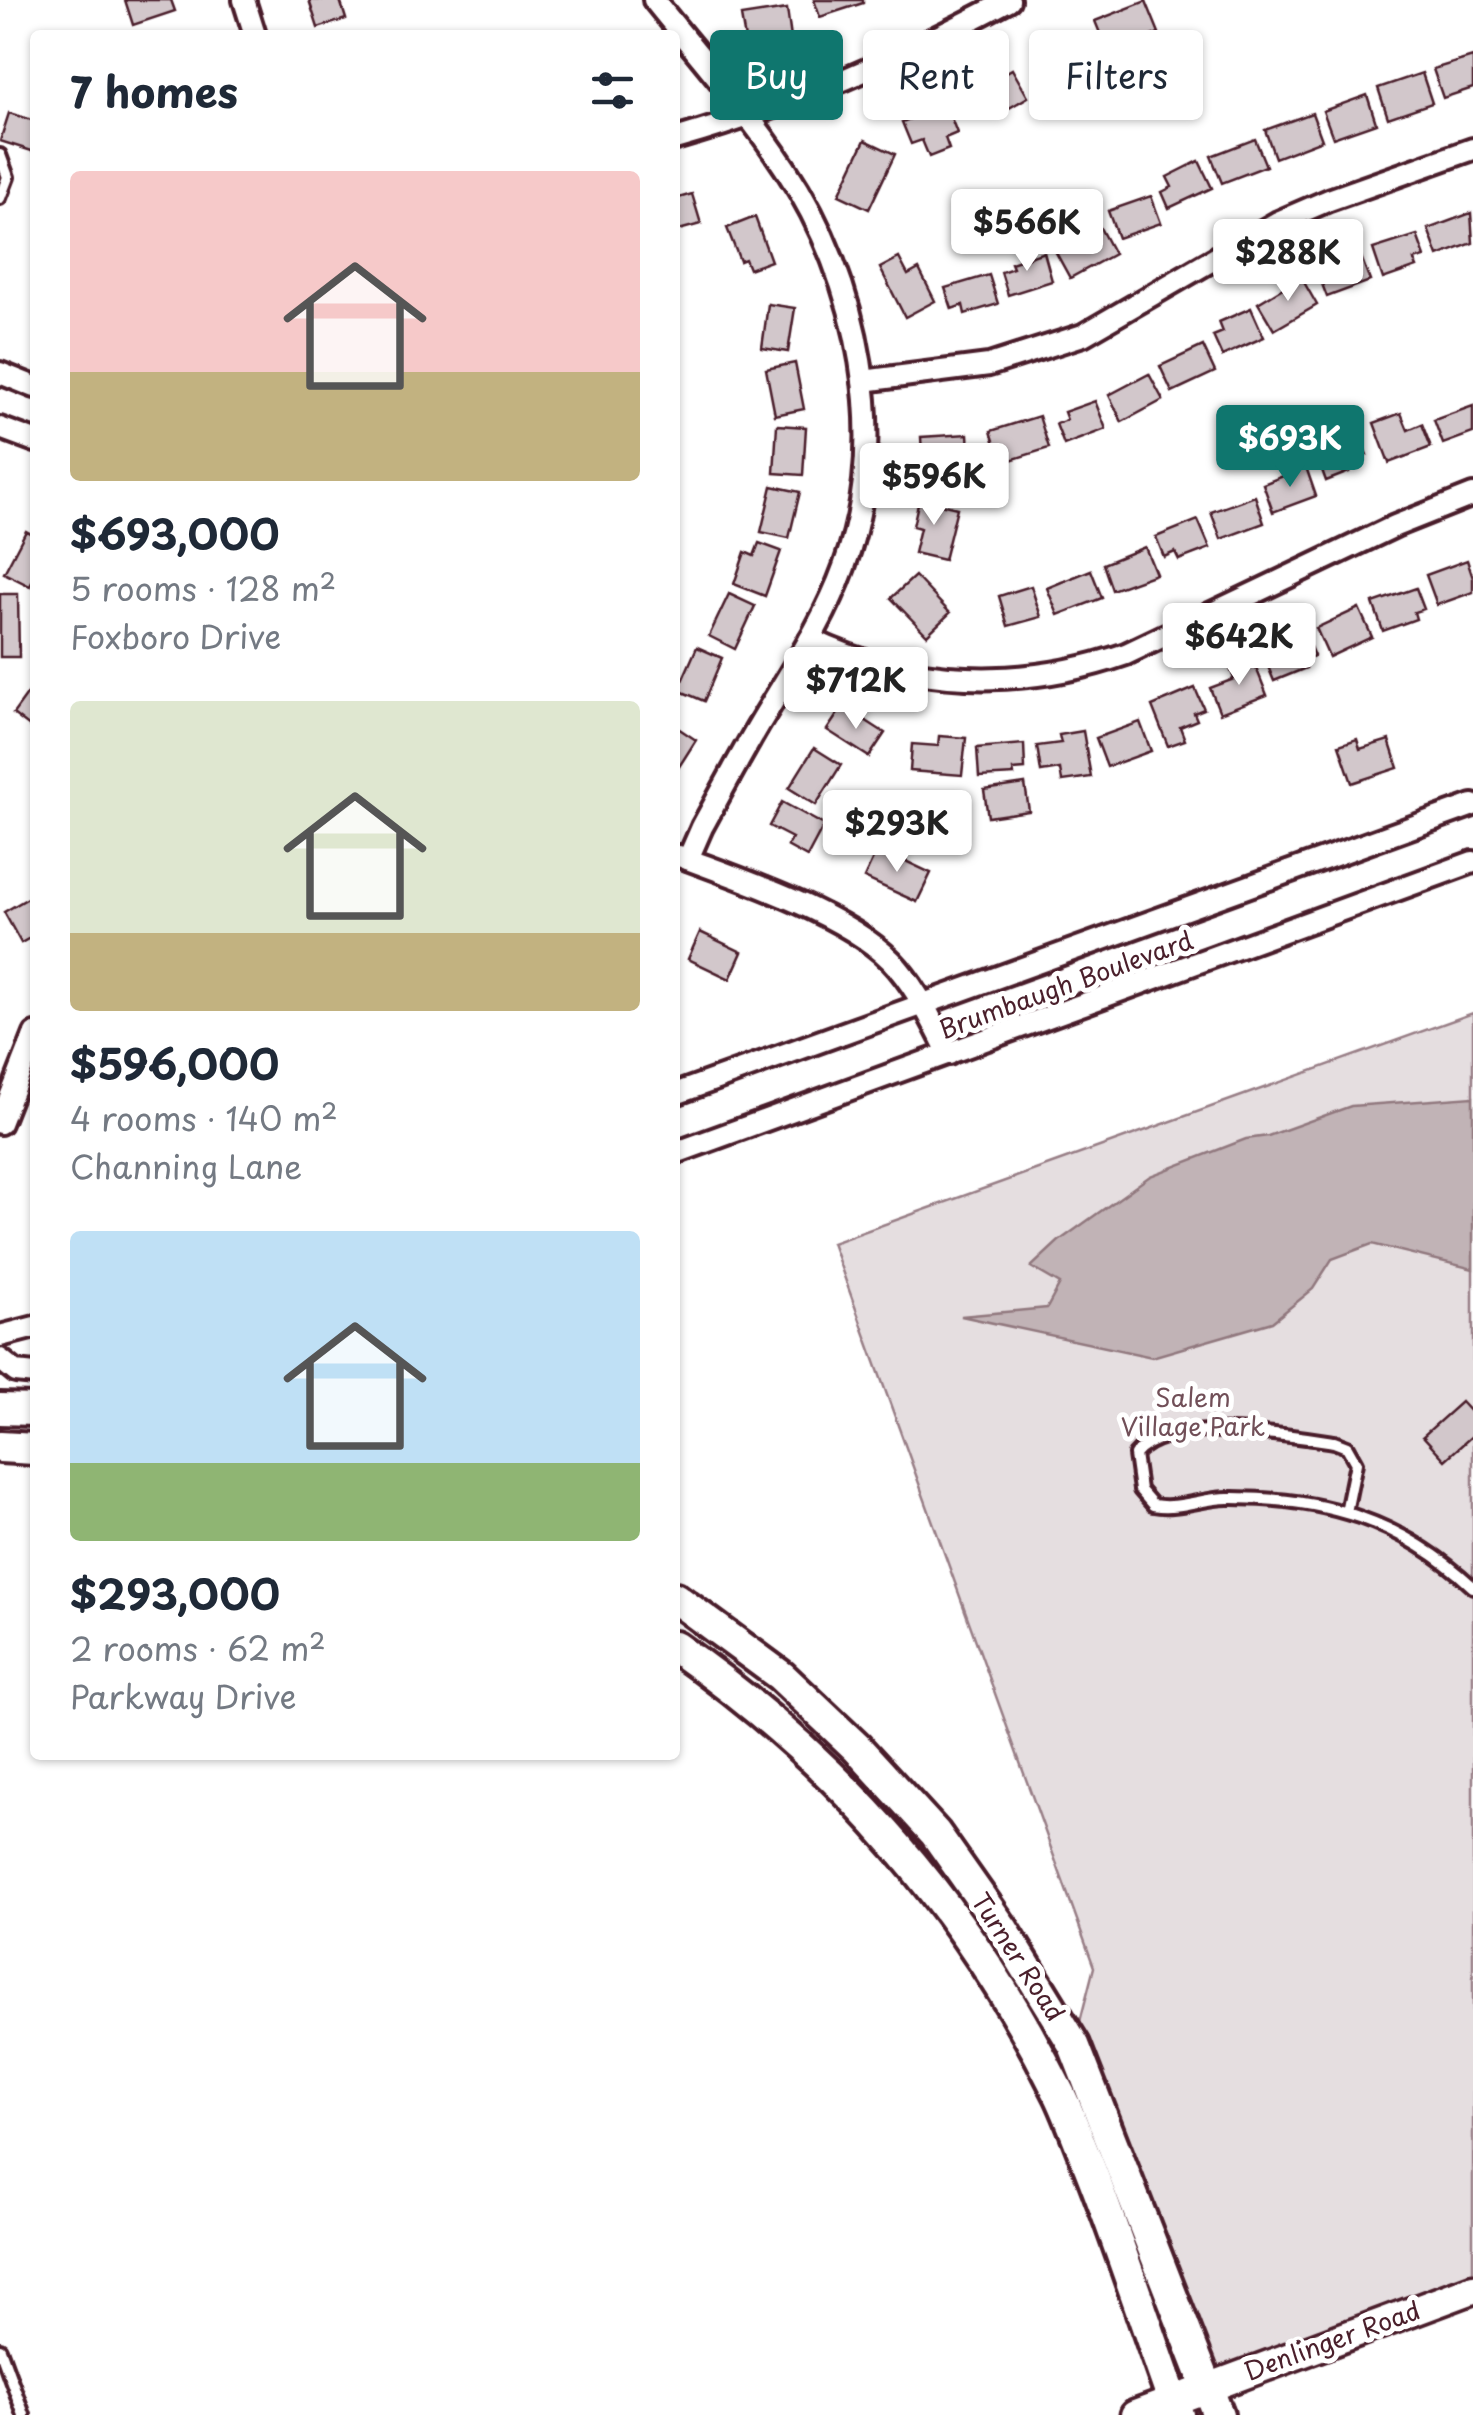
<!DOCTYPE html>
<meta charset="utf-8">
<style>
:root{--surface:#fff;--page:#f6f6f7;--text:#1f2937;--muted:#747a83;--accent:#0f766e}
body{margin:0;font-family:"Playpen Sans",sans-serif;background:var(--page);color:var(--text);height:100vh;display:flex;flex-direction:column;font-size:38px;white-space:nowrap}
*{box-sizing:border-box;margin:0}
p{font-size:32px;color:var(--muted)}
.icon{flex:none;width:55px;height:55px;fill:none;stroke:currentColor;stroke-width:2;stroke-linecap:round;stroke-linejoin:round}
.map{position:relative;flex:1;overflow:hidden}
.panel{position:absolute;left:30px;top:30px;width:650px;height:1730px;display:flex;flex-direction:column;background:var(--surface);border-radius:10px;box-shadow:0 2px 8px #0004}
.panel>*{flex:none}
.guide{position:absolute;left:710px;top:30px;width:612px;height:90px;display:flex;gap:20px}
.price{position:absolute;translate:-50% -85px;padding:0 22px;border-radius:10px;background:#fff;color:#222;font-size:32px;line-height:65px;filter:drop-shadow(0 2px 5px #0008)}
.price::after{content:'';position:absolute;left:50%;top:60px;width:30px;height:22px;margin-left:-15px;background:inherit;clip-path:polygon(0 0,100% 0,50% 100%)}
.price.active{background:var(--accent);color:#fff}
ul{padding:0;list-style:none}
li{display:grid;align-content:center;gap:20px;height:530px;padding:0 40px}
li span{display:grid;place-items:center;height:310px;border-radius:10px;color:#555}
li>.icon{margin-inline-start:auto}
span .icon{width:180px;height:180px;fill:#fffc;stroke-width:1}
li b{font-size:42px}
h2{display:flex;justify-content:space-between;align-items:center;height:120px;padding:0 40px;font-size:42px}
.chip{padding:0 35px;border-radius:10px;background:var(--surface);box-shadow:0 2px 8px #0004;font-size:35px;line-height:90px}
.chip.active{background:var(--accent);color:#fff}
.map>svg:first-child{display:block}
</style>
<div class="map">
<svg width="1473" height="2415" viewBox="0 0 1473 2415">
<rect width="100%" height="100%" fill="#fff"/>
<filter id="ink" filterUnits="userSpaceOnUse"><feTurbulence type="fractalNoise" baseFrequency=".01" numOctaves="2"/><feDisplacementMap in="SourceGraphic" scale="20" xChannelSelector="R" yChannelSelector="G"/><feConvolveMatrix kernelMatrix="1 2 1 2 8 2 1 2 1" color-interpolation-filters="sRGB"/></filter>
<g filter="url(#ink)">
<polygon fill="#e5dee0" stroke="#987e86" stroke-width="2.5" points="1473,1013 1473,2289 1208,2387 1074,2045 1094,1967 832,1243"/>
<polygon fill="#c1b3b6" stroke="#91787e" stroke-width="2.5" points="1473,1097 1473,1269 1372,1244 1332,1259 1313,1289 1272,1322 1152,1357 961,1316 1047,1308 1060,1284 1031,1267 1059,1241 1150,1176 1246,1139 1268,1136 1351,1106"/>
<g fill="#d2c7cb" stroke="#4a1f2b" stroke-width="2.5">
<polygon points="125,0 171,0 175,11 133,25"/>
<polygon points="309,0 340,0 346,19 318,28"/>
<polygon points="814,0 863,0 863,3 820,17"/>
<polygon points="1146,1 1159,33 1108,53 1095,21"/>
<polygon points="787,9 791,38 746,45 741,16"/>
<polygon points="1080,34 1095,60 1054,83 1039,57"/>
<polygon points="1473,57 1473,88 1443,98 1433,69"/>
<polygon points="1012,69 1028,97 999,114 994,105 983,111 972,92"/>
<polygon points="1422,73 1432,103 1388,118 1378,88"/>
<polygon points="1367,95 1376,123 1333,138 1323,111"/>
<polygon points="946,105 957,133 945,138 949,149 929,157 922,140 911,144 902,122"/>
<polygon points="9,113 35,121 35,152 0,141"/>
<polygon points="1312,113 1322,140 1275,158 1265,130"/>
<polygon points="1255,139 1266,166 1222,183 1211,156"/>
<polygon points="865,140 895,154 869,209 839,195"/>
<polygon points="1199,161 1212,188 1169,208 1162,192 1172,187 1167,177"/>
<polygon points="692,194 701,224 675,231 675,199"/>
<polygon points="1001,196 1008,220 985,226 978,203"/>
<polygon points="1151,196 1161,223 1118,238 1108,211"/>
<polygon points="1471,213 1473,243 1438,256 1428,229"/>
<polygon points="755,217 771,261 749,269 745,259 740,261 727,228"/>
<polygon points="1098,224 1114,254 1070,278 1048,238 1066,228 1072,239"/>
<polygon points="1417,235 1425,257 1414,260 1417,267 1383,279 1373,249"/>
<polygon points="1044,252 1052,281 1008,295 1001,272 1013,268 1011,263"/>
<polygon points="1360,254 1370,281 1327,297 1317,271"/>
<polygon points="899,258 908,275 919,269 935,301 905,317 880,268"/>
<polygon points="989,275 998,304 965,314 963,305 952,309 945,288"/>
<polygon points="1301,277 1317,305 1274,330 1258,303"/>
<polygon points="768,304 795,308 788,352 762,348"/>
<polygon points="1251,308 1264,337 1222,356 1213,336 1223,332 1219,322"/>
<polygon points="1203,346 1215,372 1172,392 1160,366"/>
<polygon points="795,363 804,409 775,415 766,369"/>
<polygon points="1149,374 1163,400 1122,422 1109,395"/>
<polygon points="1095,401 1106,429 1064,445 1056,424 1067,420 1064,412"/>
<polygon points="1473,406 1473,433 1443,444 1434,420"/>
<polygon points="1401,413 1408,430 1422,424 1431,447 1389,463 1374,423"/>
<polygon points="1039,416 1049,448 1001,463 991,431"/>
<polygon points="777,425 806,427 803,475 774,473"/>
<polygon points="1357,431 1367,455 1345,463 1349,472 1326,481 1314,448"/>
<polygon points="968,434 970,466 923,470 921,437"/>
<polygon points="1306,467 1316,496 1273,512 1263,484"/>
<polygon points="772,486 800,492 789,538 761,532"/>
<polygon points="1255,496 1264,523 1221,539 1211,512"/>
<polygon points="919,499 957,508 944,560 914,553 920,528 913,526"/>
<polygon points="1198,520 1210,548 1179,560 1175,552 1164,557 1156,537"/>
<polygon points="26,531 35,536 35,576 30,586 4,573"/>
<polygon points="759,543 781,551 765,596 734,584 745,552 754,556"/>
<polygon points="1145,547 1156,574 1112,590 1103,564"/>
<polygon points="1467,560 1473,578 1473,592 1437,605 1426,575"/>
<polygon points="1091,570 1102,598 1058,615 1047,588"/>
<polygon points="915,576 950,613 927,635 891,598"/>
<polygon points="1031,586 1041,617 1008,626 999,596"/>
<polygon points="1416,588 1424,609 1414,612 1416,619 1383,631 1373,603"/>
<polygon points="0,594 18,594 19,657 0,657"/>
<polygon points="729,594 755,606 735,649 709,636"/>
<polygon points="1359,608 1372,637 1329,657 1316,628"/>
<polygon points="1305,635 1314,656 1303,660 1306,668 1274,681 1262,652"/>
<polygon points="697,647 722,658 704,701 678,690"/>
<polygon points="1253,660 1267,695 1220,713 1210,688 1234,679 1230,668"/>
<polygon points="34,685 35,685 35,731 13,714"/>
<polygon points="1195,688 1204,709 1194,713 1197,720 1180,727 1185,740 1168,746 1152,706"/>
<polygon points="843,706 885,733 869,757 827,730"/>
<polygon points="1140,722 1151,751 1107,767 1096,738"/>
<polygon points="678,728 696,740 675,773 675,733"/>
<polygon points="1083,731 1091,777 1062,781 1060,769 1041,772 1037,746 1061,743 1059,735"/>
<polygon points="939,736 966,738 962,775 910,771 912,744 938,746"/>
<polygon points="1357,739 1360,749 1389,740 1398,768 1352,783 1339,745"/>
<polygon points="1024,744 1025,769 1013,770 1014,775 979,777 977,748"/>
<polygon points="814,748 841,765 816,805 789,788"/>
<polygon points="1025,784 1029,811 988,817 984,790"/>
<polygon points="782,802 824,825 807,857 787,846 792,838 769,826"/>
<polygon points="878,848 931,873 917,902 864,878"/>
<polygon points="35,894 35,935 21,943 4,912"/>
<polygon points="700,932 742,952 730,979 688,959"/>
<polygon points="1461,1402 1473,1415 1473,1435 1445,1460 1423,1436"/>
</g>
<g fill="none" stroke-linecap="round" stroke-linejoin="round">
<g stroke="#4a1f2b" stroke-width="18">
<g id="lane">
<polyline points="0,155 8,177 0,198"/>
<path d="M1346,1512L1356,1463L1347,1447L1334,1442C1288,1435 1166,1415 1135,1455L1140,1490L1153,1505C1178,1510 1203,1498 1228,1498C1324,1497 1402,1521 1473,1587"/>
<polyline points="0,2349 24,2415"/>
</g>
</g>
<g stroke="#4a1f2b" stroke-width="28">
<g id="street">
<polyline points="244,0 255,35"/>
<path d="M654,0C698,55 746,109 785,168C860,281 891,438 844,567C826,617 796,663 769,708C745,747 724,787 702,827L688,859"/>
<path d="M675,139C795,105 899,59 1009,0"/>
<polyline points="0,373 35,387"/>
<polyline points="863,381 989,365 1083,335 1278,222 1329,200 1473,149"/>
<polyline points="0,428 35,441"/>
<path d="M810,639C908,687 1023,690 1126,654L1395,526L1473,495"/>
<path d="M679,856C742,880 855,916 898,968C919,993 934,1024 949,1054"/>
<polyline points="675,1094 1473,805"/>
<polyline points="0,1123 35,1034"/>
<polyline points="675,1153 1473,862"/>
<polyline points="0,1336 35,1327"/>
<polyline points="0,1359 16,1372 35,1374"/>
</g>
</g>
<g stroke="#4a1f2b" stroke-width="35">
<polyline id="secondary" points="1135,2415 1473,2289"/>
</g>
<g stroke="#4a1f2b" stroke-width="38">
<g id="primary">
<polyline points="0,1409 35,1410"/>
<polyline points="0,1447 35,1449"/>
<polyline points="675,1598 781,1676 857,1748 935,1833 1004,1931 1074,2045 1218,2415"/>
<path d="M675,1647C845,1766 968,1909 1060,2095C1071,2118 1079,2142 1089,2166C1121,2247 1148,2332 1178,2415"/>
</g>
</g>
<use href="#lane" stroke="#fff" stroke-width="10"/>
<use href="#street" stroke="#fff" stroke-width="20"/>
<use href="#secondary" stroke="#fff" stroke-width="28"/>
<use href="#primary" stroke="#fff" stroke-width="30"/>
</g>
</g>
<g text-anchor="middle" stroke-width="10" stroke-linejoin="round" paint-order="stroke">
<g font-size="25" fill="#4a1f2b" stroke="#fff">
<text transform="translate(1066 985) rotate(-20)" y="9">Brumbaugh Boulevard</text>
<text transform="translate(1018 1957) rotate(57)" y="9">Turner Road</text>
<text transform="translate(1332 2341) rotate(-20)" y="9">Denlinger Road</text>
</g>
<g font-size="25" fill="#714f58" stroke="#fff">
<text x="1193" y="1407">Salem<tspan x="1193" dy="29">Village Park</tspan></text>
</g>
</g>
</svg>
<b class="price" style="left:1027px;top:274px">$566K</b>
<b class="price" style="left:1288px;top:304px">$288K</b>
<b class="price active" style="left:1290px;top:490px">$693K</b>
<b class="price" style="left:934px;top:528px">$596K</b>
<b class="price" style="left:1239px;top:688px">$642K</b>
<b class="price" style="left:856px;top:732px">$712K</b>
<b class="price" style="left:897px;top:875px">$293K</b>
<div class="guide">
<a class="chip active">Buy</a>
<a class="chip">Rent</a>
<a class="chip">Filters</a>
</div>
<section class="panel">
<h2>7 homes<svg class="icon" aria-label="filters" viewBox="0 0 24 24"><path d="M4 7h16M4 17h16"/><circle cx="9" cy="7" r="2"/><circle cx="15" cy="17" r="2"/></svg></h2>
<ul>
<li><span style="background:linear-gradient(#f6c9c9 65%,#c2b280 0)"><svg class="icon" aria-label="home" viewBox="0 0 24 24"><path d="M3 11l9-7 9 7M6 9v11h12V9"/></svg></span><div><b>$693,000</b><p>5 rooms · 128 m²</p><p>Foxboro Drive</p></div></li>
<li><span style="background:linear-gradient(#dfe7d0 75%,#c2b280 0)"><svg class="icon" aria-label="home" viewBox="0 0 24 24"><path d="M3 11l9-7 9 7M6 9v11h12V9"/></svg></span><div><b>$596,000</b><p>4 rooms · 140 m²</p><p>Channing Lane</p></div></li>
<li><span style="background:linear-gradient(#bfe0f5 75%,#8fb573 0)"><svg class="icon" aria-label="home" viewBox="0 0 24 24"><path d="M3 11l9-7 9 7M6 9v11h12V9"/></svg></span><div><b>$293,000</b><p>2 rooms · 62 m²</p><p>Parkway Drive</p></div></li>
</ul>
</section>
</div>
